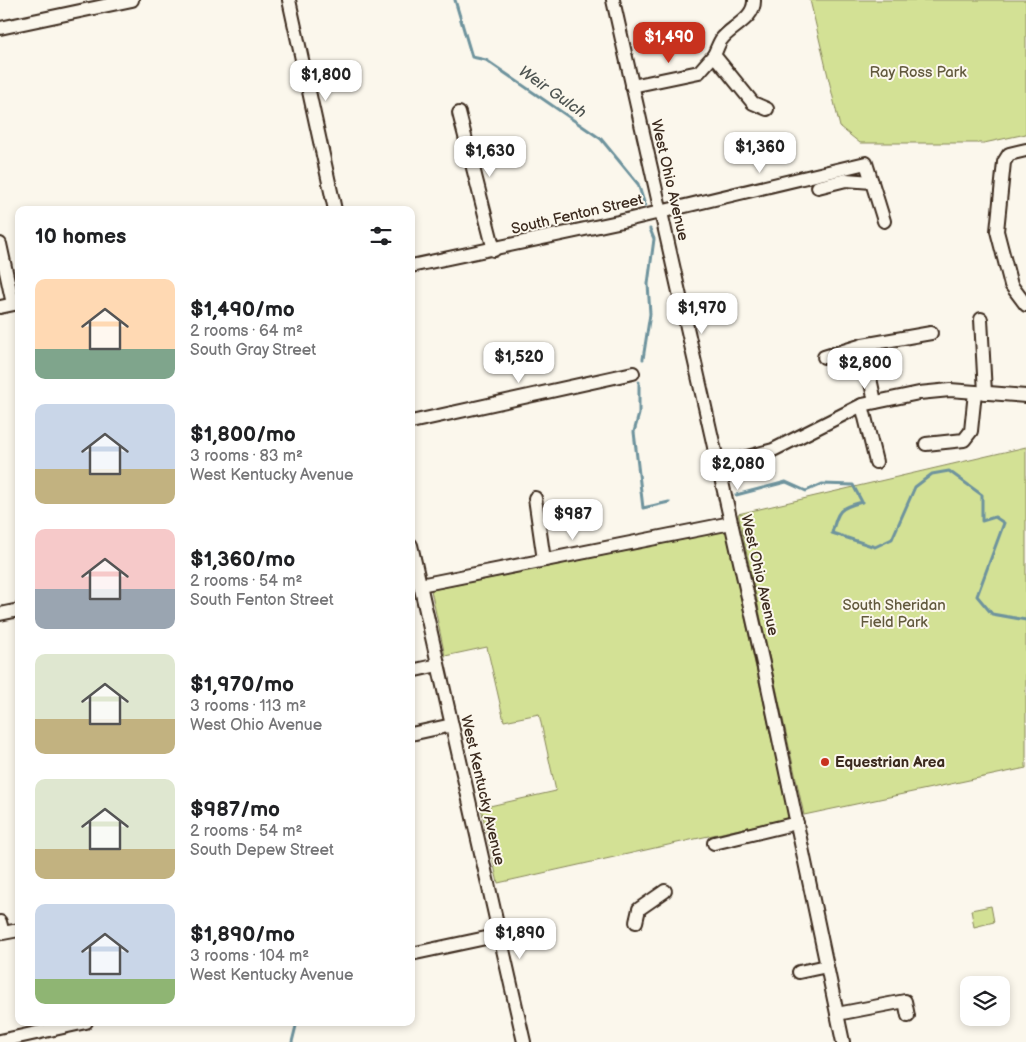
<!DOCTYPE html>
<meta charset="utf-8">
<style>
:root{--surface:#fff;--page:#f2f2f2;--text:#202124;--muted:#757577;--accent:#c8321e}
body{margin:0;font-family:"Balsamiq Sans",sans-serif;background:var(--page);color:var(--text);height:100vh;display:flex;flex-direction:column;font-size:19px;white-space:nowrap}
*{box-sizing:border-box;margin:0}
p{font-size:16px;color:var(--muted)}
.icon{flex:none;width:28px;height:28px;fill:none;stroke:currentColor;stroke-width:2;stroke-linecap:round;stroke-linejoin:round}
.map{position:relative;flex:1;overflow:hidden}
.sheet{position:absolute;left:15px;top:206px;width:400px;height:820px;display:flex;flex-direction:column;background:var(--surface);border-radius:10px;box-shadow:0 2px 8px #0003}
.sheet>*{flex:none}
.buttons{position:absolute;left:960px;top:976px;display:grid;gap:10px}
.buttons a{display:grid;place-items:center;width:50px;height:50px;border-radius:10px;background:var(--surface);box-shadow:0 2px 8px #0003;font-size:25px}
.price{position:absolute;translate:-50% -42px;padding:0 11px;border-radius:10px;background:#fff;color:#222;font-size:16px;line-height:32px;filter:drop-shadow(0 1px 2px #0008)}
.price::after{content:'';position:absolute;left:50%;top:30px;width:15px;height:11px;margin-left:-8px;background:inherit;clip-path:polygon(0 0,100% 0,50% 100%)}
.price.selected{background:var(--accent);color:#fff}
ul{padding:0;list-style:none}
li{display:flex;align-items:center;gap:15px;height:125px;padding:0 20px}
li span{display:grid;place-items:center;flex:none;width:140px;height:100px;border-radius:10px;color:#555}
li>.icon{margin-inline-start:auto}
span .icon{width:60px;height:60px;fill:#fffc;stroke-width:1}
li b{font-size:21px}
h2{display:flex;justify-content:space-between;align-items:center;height:60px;padding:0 20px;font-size:21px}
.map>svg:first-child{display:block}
</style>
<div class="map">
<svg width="1026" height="1042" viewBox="0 0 1026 1042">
<rect width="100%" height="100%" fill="#fbf7ec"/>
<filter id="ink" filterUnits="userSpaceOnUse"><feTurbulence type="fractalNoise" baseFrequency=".02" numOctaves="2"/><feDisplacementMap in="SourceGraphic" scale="10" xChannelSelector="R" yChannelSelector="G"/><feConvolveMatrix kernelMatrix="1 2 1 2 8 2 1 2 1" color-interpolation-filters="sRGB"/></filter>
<g filter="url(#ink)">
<g fill="#d3e195" stroke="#87865a">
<polygon points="810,0 1026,0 1026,134 984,143 860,143 840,127"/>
<polygon points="1026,447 1026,768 804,815 738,514"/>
<polygon points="726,531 789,818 498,883 481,808 556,791 539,714 504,721 487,647 445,656 431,590"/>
<polygon points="991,906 994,922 974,927 971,910"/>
</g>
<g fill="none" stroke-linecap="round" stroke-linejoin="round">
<g stroke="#6e939d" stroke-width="3">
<polyline points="455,0 472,57 486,60 601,139 638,184 645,205"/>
<polyline points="643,359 650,314 648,284 654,239 650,229"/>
<polyline points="639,382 639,414 634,432 643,508 669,502"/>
<path d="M736,495L786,482L806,491L822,484L853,485L862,502C839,508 838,510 832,533L875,547L892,539L915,487L932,474L949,471L982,495V521L995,517L1004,523L977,596L992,614L1026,620"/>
<polyline points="292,1042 297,1022"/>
</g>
<g stroke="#3b2a1e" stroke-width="16">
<g id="minor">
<polyline points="289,0 335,210"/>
<polyline points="613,0 764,668 843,1042"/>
<path d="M754,0C755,19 730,27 721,40C718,45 716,51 714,55L753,103L767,109"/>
<polyline points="0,28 132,0"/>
<polyline points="632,86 699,72 714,55"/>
<polyline points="459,113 494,250"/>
<polyline points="1026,150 1009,154 1004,162 997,231 1011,285 1026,305"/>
<polyline points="818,187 846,180 872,182"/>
<polyline points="0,244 13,304"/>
<polyline points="411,266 618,222 866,163 884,221"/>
<polyline points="0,307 19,303"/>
<polyline points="981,319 985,393"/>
<polyline points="863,345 875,402"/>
<polyline points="824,357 863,345 931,333"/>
<polyline points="862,405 876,462"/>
<polyline points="411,422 633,373"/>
<polyline points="926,444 964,440 971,431 975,392"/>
<polyline points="718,465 773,450 862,405 919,393 950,390 1026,396"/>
<polyline points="535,498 544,560"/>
<polyline points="411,545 524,1042"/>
<polyline points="420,585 731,523"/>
<polyline points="0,614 19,610"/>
<polyline points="411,671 438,665"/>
<polyline points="411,734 452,725"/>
<polyline points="714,843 797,823"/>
<polyline points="0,922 3,933 19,930"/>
<polyline points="636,922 639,909 665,891"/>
<polyline points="411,954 500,935"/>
<polyline points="799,972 827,966"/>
<polyline points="837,1014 905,1001 908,1016"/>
<polyline points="0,1041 86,1022"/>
</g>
</g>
<use href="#minor" stroke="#fbf7ec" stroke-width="12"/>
</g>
</g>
<circle fill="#c8321e" stroke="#fbf7ec" stroke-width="2" cx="825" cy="762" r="5"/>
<g text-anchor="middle" stroke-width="4" stroke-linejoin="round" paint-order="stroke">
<g font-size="15" fill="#61583c" stroke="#fbf7ec">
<text x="918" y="77">Ray Ross Park</text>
<text x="894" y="610">South Sheridan<tspan x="894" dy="17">Field Park</tspan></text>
</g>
<g font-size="15" fill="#3b2a1e" stroke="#fbf7ec">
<text transform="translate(670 180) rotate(77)" y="5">West Ohio Avenue</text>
<text transform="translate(577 214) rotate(-13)" y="5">South Fenton Street</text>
<text transform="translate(760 575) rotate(77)" y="5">West Ohio Avenue</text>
<text transform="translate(483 790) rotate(77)" y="5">West Kentucky Avenue</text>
</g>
<g font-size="15" font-weight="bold" fill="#3b2a1e" stroke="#fbf7ec" text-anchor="start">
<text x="835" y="767">Equestrian Area</text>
</g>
<g font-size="16" font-style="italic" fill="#505653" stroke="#fbf7ec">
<text transform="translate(553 91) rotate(35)" y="6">Weir Gulch</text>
</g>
</g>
</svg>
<div class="buttons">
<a><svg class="icon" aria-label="layers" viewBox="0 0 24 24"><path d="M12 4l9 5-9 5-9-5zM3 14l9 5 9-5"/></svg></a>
</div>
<b class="price selected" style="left:669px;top:64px">$1,490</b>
<b class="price" style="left:326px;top:102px">$1,800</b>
<b class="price" style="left:760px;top:174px">$1,360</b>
<b class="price" style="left:490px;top:178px">$1,630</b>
<b class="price" style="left:702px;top:335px">$1,970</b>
<b class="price" style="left:519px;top:384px">$1,520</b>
<b class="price" style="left:865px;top:390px">$2,800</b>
<b class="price" style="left:738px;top:491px">$2,080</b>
<b class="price" style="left:573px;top:541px">$987</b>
<b class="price" style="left:520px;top:960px">$1,890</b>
<section class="sheet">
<h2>10 homes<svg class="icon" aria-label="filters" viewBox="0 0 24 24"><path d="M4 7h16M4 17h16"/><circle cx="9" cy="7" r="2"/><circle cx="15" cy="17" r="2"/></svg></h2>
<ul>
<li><span style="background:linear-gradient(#ffd9b3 70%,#7fa58c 0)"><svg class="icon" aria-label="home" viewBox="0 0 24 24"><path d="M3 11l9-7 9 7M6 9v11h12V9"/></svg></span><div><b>$1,490/mo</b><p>2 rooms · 64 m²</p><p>South Gray Street</p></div></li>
<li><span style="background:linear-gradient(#c9d6e8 65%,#c2b280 0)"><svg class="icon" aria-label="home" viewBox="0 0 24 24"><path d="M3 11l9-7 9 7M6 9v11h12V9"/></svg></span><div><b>$1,800/mo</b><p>3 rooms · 83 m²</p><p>West Kentucky Avenue</p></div></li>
<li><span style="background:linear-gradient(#f6c9c9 60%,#9aa5b1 0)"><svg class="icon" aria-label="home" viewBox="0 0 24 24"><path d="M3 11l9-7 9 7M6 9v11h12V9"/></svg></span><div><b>$1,360/mo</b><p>2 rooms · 54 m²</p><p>South Fenton Street</p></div></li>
<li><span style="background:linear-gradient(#dfe7d0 65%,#c2b280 0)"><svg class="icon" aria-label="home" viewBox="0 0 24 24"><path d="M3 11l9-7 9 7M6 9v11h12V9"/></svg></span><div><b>$1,970/mo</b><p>3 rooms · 113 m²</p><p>West Ohio Avenue</p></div></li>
<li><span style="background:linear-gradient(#dfe7d0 70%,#c2b280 0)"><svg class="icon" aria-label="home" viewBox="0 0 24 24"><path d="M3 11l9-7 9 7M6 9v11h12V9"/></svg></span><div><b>$987/mo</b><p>2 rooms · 54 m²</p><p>South Depew Street</p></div></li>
<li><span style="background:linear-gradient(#c9d6e8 75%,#8fb573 0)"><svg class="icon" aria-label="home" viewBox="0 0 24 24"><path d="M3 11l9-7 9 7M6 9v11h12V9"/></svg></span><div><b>$1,890/mo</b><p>3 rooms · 104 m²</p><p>West Kentucky Avenue</p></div></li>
</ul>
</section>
</div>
